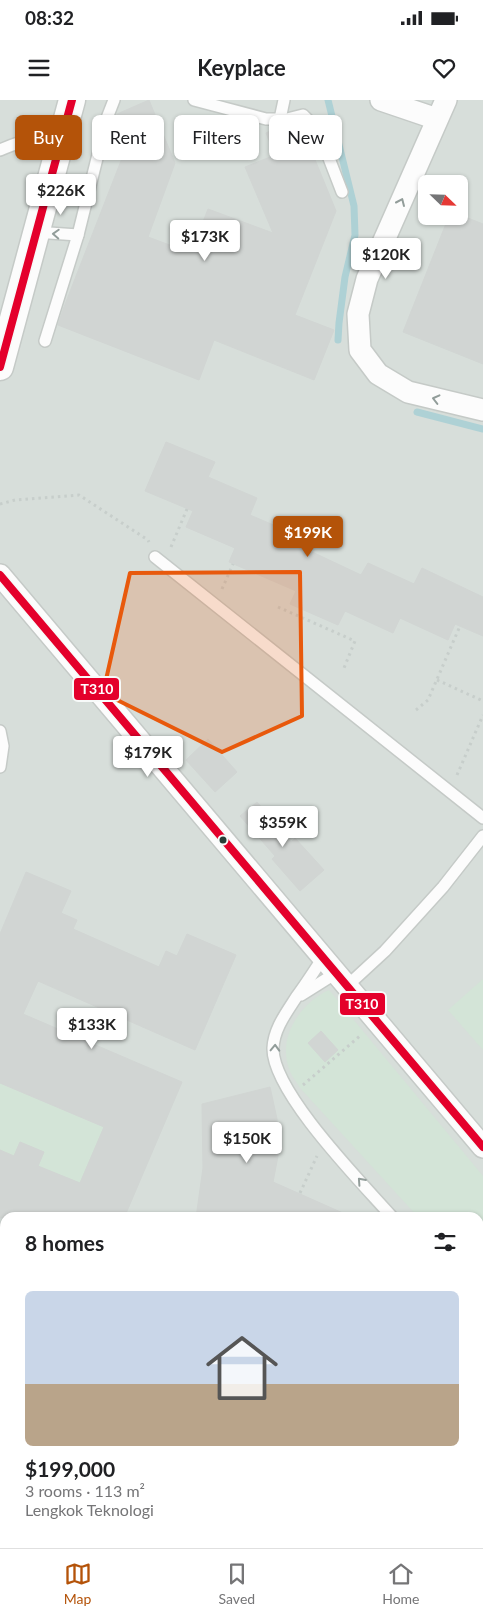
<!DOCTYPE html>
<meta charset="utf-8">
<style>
:root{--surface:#fff;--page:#f6f6f6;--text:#202124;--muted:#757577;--line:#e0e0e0;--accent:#b45309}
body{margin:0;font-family:Lato,sans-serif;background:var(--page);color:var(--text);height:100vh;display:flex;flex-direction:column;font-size:19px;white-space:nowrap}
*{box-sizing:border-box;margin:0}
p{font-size:16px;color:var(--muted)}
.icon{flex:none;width:28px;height:28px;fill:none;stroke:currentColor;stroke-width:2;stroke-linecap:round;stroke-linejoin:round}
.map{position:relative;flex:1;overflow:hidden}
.side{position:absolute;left:0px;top:1112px;width:484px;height:336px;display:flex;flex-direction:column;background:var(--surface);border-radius:15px 15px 0 0;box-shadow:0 1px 4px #0004}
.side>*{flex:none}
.hud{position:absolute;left:15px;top:15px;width:454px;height:45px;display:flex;gap:10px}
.needle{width:32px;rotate:113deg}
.fabs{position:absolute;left:418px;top:75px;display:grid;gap:10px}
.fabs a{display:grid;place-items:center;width:50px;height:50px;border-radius:8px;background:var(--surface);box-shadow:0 1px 4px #0004;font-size:25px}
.price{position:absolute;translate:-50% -42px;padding:0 11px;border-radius:5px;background:#fff;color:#222;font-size:16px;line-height:32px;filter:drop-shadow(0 1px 2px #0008)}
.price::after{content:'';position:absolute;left:50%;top:30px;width:15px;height:11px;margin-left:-8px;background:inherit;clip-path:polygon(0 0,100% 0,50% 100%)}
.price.active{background:var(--accent);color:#fff}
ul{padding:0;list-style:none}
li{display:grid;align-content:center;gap:10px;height:265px;padding:0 25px}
li span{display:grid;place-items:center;height:155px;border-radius:8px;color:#555}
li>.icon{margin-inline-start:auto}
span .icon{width:90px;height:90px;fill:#fffc;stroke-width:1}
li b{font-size:21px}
h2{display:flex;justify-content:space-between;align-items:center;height:60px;padding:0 25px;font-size:21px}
.pill{padding:0 18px;border-radius:8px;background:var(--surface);box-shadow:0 1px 4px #0004;font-size:18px;line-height:45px}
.pill.active{background:var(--accent);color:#fff}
.status{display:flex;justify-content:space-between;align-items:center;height:35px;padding:0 25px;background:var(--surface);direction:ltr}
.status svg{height:14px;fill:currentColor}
header{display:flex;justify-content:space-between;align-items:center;height:65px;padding:0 25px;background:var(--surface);font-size:22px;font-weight:700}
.dock{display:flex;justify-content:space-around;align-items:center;height:70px;border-top:1px solid var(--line);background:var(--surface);font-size:14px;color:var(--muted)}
.dock a{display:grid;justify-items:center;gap:2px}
.dock .active{color:var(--accent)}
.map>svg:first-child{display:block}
</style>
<div class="status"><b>08:32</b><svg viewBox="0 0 49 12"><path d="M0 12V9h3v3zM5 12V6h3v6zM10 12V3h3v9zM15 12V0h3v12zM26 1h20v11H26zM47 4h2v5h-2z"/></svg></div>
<header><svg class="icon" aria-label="menu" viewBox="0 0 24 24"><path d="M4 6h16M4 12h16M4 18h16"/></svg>Keyplace<svg class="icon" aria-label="heart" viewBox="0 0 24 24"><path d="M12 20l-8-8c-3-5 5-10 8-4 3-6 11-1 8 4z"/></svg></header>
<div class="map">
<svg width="483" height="1448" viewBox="0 0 483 1448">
<rect width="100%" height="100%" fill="#e8edea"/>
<path fill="#d7deda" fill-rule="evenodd" d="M0,0H483V1448H0ZM426,84H459V116H426ZM5,1118H479V1444H5Z"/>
<g fill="#d3e4d7">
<polygon points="483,879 483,950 448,910"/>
<path d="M329,890L483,1076V1193L479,1188V1118L418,1117L300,988C297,982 292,977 290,971C276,939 300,903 329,890Z"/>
<polygon points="0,983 104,1027 80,1083 38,1066 44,1052 20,1042 14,1056 0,1050"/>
<polygon points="0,1147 5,1150 5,1444 193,1444 194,1448 0,1448"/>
</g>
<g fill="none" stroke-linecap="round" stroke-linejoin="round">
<g stroke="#aed1d5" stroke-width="7">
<polyline points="328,0 354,106 355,135 345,177 339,223 338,240"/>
<polyline points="417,312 483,329"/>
</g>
</g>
<g fill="#d1d5d3" stroke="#d1d5d3">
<polygon points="149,0 175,63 148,137 191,153 208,109 273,133 245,67 275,55 266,33 281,26 300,23 336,111 295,215 334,230 314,280 214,240 199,280 58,225 64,207 124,53 113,27 117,14"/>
<polygon points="449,116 463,116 483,124 483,264 403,232"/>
<polygon points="166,342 215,362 208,377 257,398 250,415 297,435 293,443 361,475 368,463 414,484 422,468 483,497 483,536 455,524 448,540 400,518 393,533 345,511 338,525 290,504 296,491 229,462 235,448 186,427 193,411 145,391"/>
<polygon points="208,639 237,672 215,692 186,660"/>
<polygon points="257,702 291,742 295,738 324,770 300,791 272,759 275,756 240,716"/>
<polygon points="26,772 71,791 61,813 77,820 73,829 159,867 166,851 177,856 187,834 236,855 195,950 38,881 23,914 182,982 124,1118 0,1118 0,1050 14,1056 20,1042 44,1052 38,1066 80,1083 104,1027 0,983 0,834"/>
<polygon points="321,931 338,950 325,962 308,943"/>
<polygon points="270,987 277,1019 278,1056 273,1082 354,1118 196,1118 203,1068 202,1004"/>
</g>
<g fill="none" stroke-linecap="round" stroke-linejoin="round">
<g stroke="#c5cac7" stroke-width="14">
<g id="service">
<polyline points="194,0 266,19 287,19 303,15 313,25 320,35 342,92"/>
<polyline points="280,19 284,0"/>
<path d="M0,50C28,38 30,38 59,44"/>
<polyline points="35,132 78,135"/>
<polyline points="45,241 78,135 107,18 114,0"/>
<polyline points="155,457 483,718"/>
<polyline points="0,631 3,646 0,667"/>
<path d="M323,858C314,871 306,884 297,896C287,912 274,928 273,948C272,992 363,1084 393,1118"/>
<polyline points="347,886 385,851 443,787 483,736"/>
<polyline points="301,895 336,873"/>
<polyline points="479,1214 483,1218"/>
</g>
</g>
<g stroke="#c5cac7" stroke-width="24">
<g id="minor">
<polyline points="381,0 437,19"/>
<polyline points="446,0 367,179 358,214 360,250 378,274 408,292 483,310"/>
<polyline points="0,475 483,1047"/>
</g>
</g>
<g stroke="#c5cac7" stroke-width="29">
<polyline id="tertiary" points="0,267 72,0"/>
</g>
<g stroke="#c7cecb" stroke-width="3" stroke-dasharray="2.5 4" stroke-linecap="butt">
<polyline points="0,404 15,400 79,395 148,440 149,442"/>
<polyline points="171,447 187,409"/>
<polyline points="222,489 233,464"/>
<polyline points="278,507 355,541 344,568"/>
<polyline points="437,580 483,601"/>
<polyline points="416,610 428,600 460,526"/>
<polyline points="457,675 483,615"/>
<polyline points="303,985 361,935"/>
<polyline points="300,1093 317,1056"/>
<polyline points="0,1153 5,1161"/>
<polyline points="0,1366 5,1370"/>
<polyline points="366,1444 367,1448"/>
<polyline points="14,1448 15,1444"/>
<polyline points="47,1448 47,1444"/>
</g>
<use href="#service" stroke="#fcfcfc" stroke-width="11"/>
<use href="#minor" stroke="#fcfcfc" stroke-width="21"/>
<use href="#tertiary" stroke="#fcfcfc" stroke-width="26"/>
<g stroke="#f7faf9" stroke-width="11">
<g id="bus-1">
<polyline points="0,267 72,0"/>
<polyline points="0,475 483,1047"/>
</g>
</g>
<use href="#bus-1" stroke="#e4002b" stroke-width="8"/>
</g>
<defs><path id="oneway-chevron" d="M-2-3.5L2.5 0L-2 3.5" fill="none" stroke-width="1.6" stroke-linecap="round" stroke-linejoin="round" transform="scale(1.25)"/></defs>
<g stroke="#929d9a">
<use href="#oneway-chevron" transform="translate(401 102) rotate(-66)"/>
<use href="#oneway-chevron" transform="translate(56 134) rotate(-177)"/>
<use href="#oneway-chevron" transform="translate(436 299) rotate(-166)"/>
<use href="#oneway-chevron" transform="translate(275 948) rotate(-88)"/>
<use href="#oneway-chevron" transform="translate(361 1081) rotate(-132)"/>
</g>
<path fill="#e8590c" fill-opacity="0.2" stroke="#e8590c" stroke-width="4" stroke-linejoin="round" d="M300,472L302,616L222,652L103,593L130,473Z"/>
<circle fill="#273e37" stroke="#f7faf9" stroke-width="2" cx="223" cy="740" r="4.5"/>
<g stroke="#f7faf9" stroke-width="2">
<rect x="73" y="577" width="47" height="24" rx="5" fill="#e4002b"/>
<rect x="339" y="892" width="47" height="24" rx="5" fill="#e4002b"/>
</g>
<g font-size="14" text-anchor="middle" font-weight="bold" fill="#fff">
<text x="97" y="594">T310</text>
<text x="362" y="909">T310</text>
</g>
</svg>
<div class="fabs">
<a><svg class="needle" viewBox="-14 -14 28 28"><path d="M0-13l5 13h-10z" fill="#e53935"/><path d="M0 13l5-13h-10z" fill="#757577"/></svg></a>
</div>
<b class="price" style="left:61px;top:116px">$226K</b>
<b class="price" style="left:205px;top:162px">$173K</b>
<b class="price" style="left:386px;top:180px">$120K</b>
<b class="price active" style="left:308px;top:458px">$199K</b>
<b class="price" style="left:148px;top:678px">$179K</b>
<b class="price" style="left:283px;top:748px">$359K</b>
<b class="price" style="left:92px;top:950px">$133K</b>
<b class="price" style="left:247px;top:1064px">$150K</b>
<div class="hud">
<a class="pill active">Buy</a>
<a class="pill">Rent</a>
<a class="pill">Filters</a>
<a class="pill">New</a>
</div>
<section class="side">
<h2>8 homes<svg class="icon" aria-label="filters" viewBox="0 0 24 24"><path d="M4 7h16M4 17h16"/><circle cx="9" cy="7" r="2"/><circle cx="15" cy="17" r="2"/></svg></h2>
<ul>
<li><span style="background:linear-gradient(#c9d6e8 60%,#b9a48a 0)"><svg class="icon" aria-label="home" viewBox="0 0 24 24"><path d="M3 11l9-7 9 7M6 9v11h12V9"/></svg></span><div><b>$199,000</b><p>3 rooms · 113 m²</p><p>Lengkok Teknologi</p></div></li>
</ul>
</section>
</div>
<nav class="dock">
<a class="active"><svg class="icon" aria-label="map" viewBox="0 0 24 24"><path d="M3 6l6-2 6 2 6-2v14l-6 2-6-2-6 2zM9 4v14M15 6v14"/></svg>Map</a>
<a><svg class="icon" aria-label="saved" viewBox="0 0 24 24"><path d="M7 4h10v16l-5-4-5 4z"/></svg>Saved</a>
<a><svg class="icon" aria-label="home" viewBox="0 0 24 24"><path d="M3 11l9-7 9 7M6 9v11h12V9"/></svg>Home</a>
</nav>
